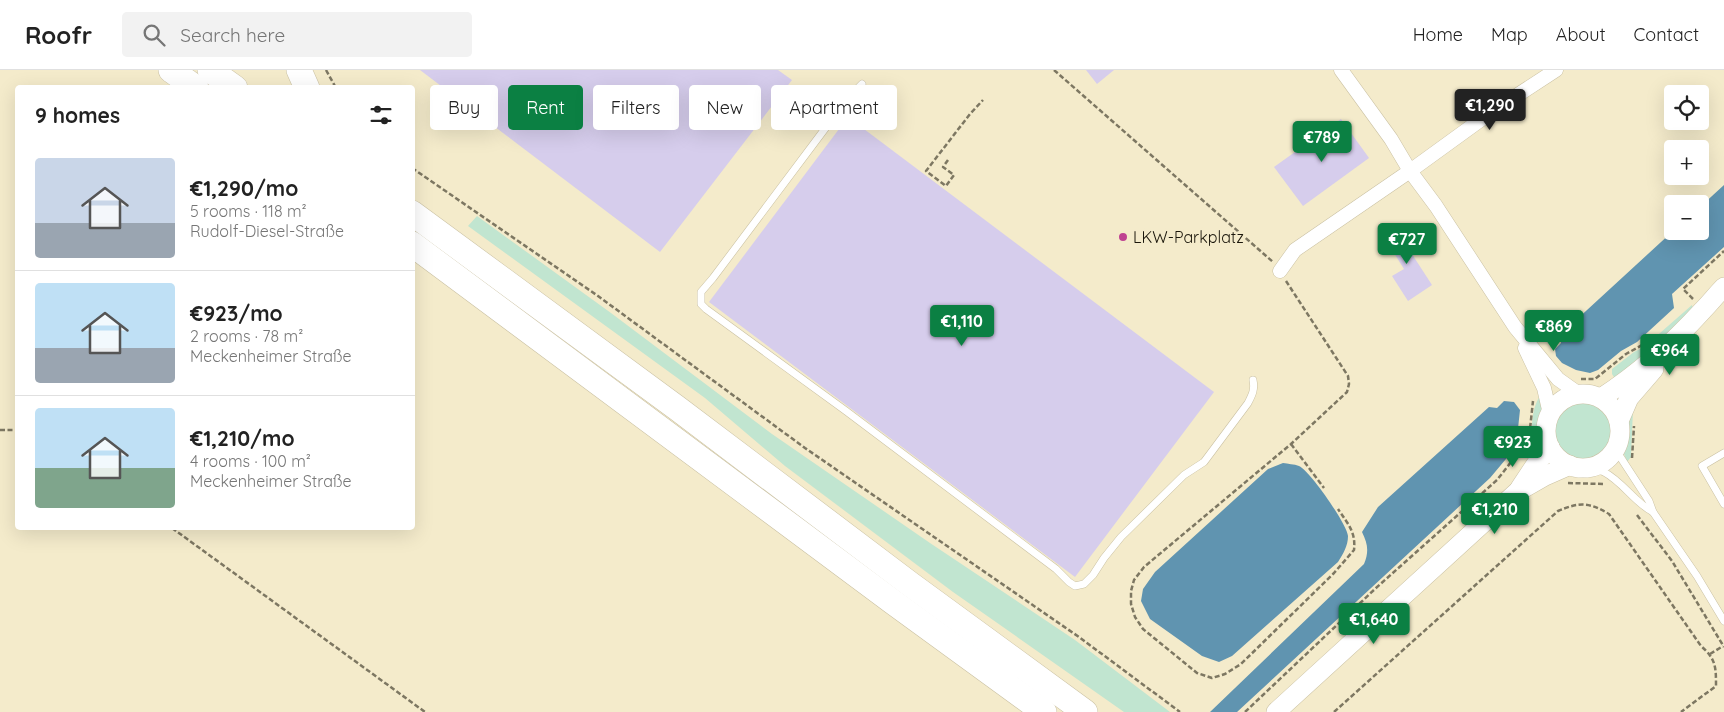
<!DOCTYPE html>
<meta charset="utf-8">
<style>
:root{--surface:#fff;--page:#f2f2f2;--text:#222;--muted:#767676;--line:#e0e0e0;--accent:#0b8043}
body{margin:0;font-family:Quicksand,sans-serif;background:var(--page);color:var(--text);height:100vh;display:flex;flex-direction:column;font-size:19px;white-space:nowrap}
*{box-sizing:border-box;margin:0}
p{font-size:16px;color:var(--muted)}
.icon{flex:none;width:28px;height:28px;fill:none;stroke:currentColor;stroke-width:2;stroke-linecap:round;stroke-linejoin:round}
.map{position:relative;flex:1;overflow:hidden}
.side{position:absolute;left:15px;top:15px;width:400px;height:445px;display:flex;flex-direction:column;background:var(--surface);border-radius:5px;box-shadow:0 5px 20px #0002}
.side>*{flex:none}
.banner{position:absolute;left:430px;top:15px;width:475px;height:45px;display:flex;gap:10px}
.fabs{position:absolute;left:1664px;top:15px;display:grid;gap:10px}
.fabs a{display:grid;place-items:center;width:45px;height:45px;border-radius:5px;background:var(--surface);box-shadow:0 5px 20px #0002;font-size:25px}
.price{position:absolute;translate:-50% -42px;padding:0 11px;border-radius:5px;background:var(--accent);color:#fff;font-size:16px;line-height:32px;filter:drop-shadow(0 1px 2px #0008)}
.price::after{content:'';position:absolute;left:50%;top:30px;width:15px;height:11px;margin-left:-8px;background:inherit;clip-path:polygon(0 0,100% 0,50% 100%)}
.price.on{background:#222;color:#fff}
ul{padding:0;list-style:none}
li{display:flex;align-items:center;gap:15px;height:125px;padding:0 20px}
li+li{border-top:1px solid var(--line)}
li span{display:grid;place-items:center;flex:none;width:140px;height:100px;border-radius:5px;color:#555}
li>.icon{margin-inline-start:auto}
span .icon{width:60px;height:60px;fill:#fffc;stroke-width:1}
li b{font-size:21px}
h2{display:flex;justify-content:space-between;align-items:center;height:60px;padding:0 20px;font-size:21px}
.chip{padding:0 18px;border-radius:5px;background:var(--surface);box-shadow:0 5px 20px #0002;font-size:18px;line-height:45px}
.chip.on{background:var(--accent);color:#fff}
header{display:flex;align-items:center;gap:30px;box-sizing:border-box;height:70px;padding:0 25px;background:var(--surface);border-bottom:1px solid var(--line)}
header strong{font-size:24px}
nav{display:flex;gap:28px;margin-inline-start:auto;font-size:18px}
.search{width:350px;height:45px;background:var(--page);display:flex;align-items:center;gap:12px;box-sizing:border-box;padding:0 18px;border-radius:5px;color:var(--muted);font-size:19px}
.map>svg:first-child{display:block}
</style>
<header>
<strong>Roofr</strong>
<div class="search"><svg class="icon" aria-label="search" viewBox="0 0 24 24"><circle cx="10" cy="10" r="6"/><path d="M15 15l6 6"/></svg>Search here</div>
<nav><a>Home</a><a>Map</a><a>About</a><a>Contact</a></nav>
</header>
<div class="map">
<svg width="1724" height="642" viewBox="0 0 1724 642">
<rect width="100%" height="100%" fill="#f4ebcb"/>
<g fill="#c1e5d0">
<polygon points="477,146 611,243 772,364 930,473 1075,570 1170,642 1124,642 953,522 785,396 705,328 468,156"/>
<polygon points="1692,235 1694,244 1618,313 1612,304 1612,299 1634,282 1644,277"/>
<path d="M1543,323V340L1539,357V377L1534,387C1531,370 1529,335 1543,323Z"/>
<circle cx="1582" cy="361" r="31"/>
<polygon points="1633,339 1631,387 1627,392 1624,384 1625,348"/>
</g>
<g fill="#6094b0">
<polygon points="1724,115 1724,177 1672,224 1674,238 1637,272 1621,281 1598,300 1590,303 1576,300 1562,293 1556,286 1555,279 1561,273 1562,263 1673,161 1700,161 1700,137"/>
<path d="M1504,331L1514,332L1520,340L1516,377L1490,408L1237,642H1210L1364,494C1369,482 1368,474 1362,462L1378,437L1489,337L1497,338Z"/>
<path d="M1283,393C1288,394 1294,394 1299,396C1310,401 1347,454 1348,466C1348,476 1343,484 1338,492L1232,586L1219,592L1202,586L1150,549L1141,531L1143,519L1155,502L1268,399Z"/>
</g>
<g fill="#d6cdec">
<polygon points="420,0 778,0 792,10 660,182"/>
<polygon points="1086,0 1114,0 1097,14"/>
<polygon points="848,47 1214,322 1075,507 709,232"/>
<polygon points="1341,49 1369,88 1303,136 1274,97"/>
<polygon points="1401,156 1415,178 1410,181 1432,215 1408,231 1392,206 1404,199 1384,167"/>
</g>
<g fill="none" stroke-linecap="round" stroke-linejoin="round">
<g stroke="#cac1a3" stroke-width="8">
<g id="lane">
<path d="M862,14L848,28L713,208L701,222V234L706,239L846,341L1056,499L1069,512L1075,516L1084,514L1093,505L1104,488L1121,467L1184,405L1204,392L1248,333C1252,325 1255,320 1253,310"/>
<polyline points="1617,377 1619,385 1649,431 1653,442 1697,506 1724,551"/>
<polyline points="1724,383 1702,396 1724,434"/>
<path d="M1585,398C1591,399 1599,399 1604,402C1623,412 1634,432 1653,442"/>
</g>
</g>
<g stroke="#cac1a3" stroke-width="15">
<g id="street">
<polyline points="1341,0 1391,69 1410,101 1436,136 1515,257 1558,309 1579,324"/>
<polyline points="1280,201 1295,180 1410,101 1490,43 1556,0"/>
<polyline points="1525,278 1544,318 1550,344"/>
</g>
</g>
<g stroke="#cac1a3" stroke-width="20">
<g id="secondary">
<circle cx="1583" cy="361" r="37"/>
<path d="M1601,328C1638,304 1673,273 1703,240C1710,233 1717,224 1724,217"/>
<polyline points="1619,351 1629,328 1654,299"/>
<polyline points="1520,418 1536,394 1550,377"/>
<polyline points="1276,642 1517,422 1545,406 1570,395"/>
</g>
</g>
<g stroke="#cac1a3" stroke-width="26">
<g id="highway">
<polyline points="171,0 196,18"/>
<polyline points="210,0 235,18"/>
<polyline points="299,0 307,18"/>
<polyline points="412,143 677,338 910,514 1085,642"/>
<polyline points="412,174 893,532 1044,642"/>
</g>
</g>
<g stroke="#7d7762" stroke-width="2.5" stroke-dasharray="5 2.5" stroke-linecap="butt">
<polyline points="326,0 336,18"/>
<polyline points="1054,0 1273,192"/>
<polyline points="948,90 943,97 954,105 946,116 926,101 970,44 983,30"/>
<polyline points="412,98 598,226 805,378 1079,567 1180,642"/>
<path d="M1286,211L1348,306L1349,314L1347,322L1291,374L1144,497L1134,510L1131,521V534L1135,547L1143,559L1197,603L1212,608L1225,604L1241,594L1334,503L1354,480C1356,462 1348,454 1338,439"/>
<polyline points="1693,229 1683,219 1724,181"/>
<polyline points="1581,309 1595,309 1626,284 1644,274"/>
<polyline points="0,360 18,360"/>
<polyline points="1291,374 1324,418"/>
<polyline points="1529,380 1528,377 1533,331"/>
<polyline points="1632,388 1634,356"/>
<polyline points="1568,413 1603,414"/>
<polyline points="1637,445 1672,491 1724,577"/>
<polyline points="172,458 425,642"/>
<polyline points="1710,584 1723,576"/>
<polyline points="1245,642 1376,518 1497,410 1515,387 1528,377"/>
<path d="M1334,642L1558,441C1579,432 1589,432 1609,444L1701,576C1716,589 1716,597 1716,616L1681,642"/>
</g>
<use href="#lane" stroke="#fff" stroke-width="7"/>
<use href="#street" stroke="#fff" stroke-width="14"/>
<use href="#secondary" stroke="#fff" stroke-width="19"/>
<use href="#highway" stroke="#fff" stroke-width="25"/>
</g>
<circle fill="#bf4291" stroke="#f4ebcb" stroke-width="2" cx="1123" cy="167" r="5"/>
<g text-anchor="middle" stroke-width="5" stroke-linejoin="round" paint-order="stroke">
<g font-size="16" fill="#1a160b" stroke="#f4ebcb" text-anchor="start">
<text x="1133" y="173">LKW-Parkplatz</text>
</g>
</g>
</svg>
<div class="fabs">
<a><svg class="icon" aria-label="locate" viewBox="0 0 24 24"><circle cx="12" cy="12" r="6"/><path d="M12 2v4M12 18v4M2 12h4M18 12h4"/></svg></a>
<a>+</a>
<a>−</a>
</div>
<b class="price on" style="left:1490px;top:61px">€1,290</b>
<b class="price" style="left:1322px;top:93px">€789</b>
<b class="price" style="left:1407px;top:195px">€727</b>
<b class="price" style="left:962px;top:277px">€1,110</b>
<b class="price" style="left:1554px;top:282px">€869</b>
<b class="price" style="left:1670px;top:306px">€964</b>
<b class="price" style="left:1513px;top:398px">€923</b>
<b class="price" style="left:1495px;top:465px">€1,210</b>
<b class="price" style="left:1374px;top:575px">€1,640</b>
<div class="banner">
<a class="chip">Buy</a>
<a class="chip on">Rent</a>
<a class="chip">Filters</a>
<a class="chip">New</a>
<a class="chip">Apartment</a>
</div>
<section class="side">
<h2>9 homes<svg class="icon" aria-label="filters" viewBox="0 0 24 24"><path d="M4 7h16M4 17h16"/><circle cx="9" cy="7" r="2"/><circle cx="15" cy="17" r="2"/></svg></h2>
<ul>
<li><span style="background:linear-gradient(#c9d6e8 65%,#9aa5b1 0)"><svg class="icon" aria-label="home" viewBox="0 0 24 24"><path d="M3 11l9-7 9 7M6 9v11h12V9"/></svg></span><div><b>€1,290/mo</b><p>5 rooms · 118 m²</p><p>Rudolf-Diesel-Straße</p></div></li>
<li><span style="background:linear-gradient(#bfe0f5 65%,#9aa5b1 0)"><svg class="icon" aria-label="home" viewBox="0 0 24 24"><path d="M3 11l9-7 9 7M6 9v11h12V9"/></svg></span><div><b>€923/mo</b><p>2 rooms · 78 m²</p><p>Meckenheimer Straße</p></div></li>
<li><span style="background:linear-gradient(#bfe0f5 60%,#7fa58c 0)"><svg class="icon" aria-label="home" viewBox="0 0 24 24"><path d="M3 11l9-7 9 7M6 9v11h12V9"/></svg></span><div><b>€1,210/mo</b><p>4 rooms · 100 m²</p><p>Meckenheimer Straße</p></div></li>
</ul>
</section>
</div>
